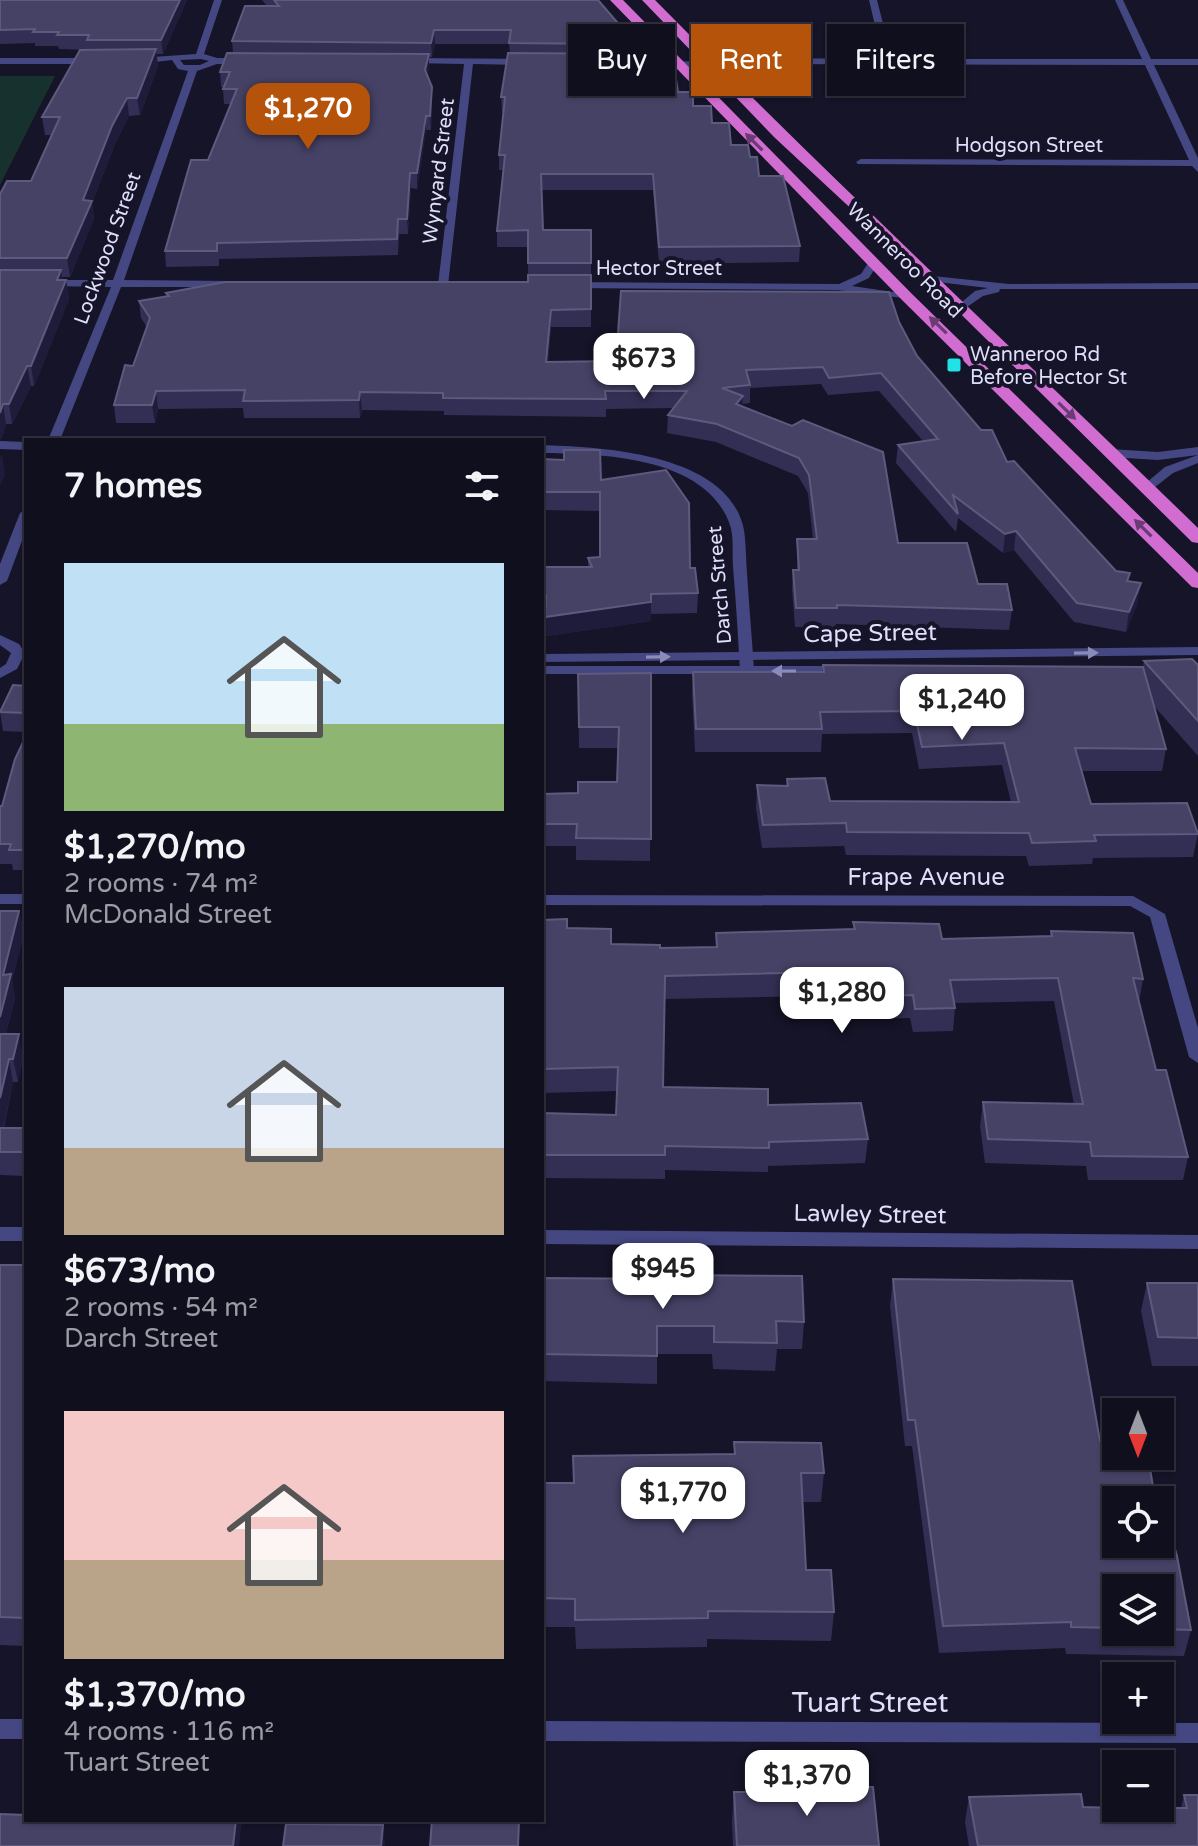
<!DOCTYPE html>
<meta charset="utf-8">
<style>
:root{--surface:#100f1e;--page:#191827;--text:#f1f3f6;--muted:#9c9ca4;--line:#302f3c;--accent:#b45309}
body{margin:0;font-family:"Varela Round",sans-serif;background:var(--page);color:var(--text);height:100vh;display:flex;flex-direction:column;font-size:30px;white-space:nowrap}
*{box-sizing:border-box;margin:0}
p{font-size:26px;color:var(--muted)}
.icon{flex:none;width:44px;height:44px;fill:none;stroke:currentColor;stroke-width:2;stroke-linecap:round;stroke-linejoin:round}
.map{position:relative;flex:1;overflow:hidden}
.side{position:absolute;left:24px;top:438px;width:520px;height:1384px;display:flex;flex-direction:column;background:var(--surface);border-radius:0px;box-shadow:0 2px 6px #0004,0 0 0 2px var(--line)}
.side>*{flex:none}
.guide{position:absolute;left:568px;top:24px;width:510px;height:72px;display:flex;gap:16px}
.needle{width:52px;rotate:180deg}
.tools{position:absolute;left:1102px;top:1398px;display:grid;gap:16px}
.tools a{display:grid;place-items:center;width:72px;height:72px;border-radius:0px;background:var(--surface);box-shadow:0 2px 6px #0004,0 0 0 2px var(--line);font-size:40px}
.price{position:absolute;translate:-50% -68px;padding:0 18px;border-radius:16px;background:#fff;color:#222;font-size:26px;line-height:52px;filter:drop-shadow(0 2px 4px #0008)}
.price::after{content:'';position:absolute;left:50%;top:48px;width:24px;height:18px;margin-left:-12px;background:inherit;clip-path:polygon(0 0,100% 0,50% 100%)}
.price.current{background:var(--accent);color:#fff}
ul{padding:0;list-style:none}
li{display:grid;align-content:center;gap:16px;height:424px;padding:0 40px}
li span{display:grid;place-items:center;height:248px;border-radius:0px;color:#555}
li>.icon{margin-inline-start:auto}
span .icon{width:144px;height:144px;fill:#fffc;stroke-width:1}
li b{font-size:34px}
h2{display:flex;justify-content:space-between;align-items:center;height:96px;padding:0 40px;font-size:34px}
.tag{padding:0 28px;border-radius:0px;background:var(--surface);box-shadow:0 2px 6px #0004,0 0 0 2px var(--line);font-size:28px;line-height:72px}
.tag.current{background:var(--accent);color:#fff}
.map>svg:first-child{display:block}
</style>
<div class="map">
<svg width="1198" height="1846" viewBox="0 0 1198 1846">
<rect width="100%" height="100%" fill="#151428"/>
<polygon fill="#17312e" points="0,76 55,76 0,185"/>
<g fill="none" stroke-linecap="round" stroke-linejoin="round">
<g fill="#444781" fill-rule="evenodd">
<path d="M214,0H222L204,54L217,58H245L250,61L245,64H217L197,71L124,280L234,281L239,284L234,287H121L60,440H48L111,287L46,286L41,283L46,280H113L188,71L178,69L172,60L138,64L133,61L138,58L196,54ZM201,59L209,61L200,65H184L180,60Z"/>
<polygon points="869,0 877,0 892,59 1142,59 1115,0 1123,0 1151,59 1198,59 1198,65 1154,65 1198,158 1198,172 1192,166 858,164 856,162 861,159 1189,160 1145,65 763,64 758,61 763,58 883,59"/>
<polygon points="0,58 94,58 99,61 94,64 0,64"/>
<polygon points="409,58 525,59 530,62 525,65 473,64 448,285 443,288 438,285 464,64 406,63 404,61"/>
<polygon points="637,62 711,61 716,64 711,67 634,67 634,63"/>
<polygon points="874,259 879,262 869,278 852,286 907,294 912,297 911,299 838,290 570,288 565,285 570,282 839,284 861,274 870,260"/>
<polygon points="933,276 1009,284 1198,283 1198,289 1000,289 999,292 983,296 961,311 955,308 957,306 975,291 988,288 929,281 929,277"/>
<polygon points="0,441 26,442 26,450 0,449"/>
<path d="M542,445C602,447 729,453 744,530C746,543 746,559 747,573C749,605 752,638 754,671L752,674L747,675L740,671C738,636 736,602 733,567C732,554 734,537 730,525C706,456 602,454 542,453Z"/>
<polygon points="1198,447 1198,455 1158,460 1110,457 1104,453 1110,449 1158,452"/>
<polygon points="1198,455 1198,463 1173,473 1150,491 1142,491 1140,488 1165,467"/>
<polygon points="26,509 26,530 7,581 0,585 0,564 20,513"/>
<rect x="0" y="894" width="26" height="10"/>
<polygon points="542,895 1133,896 1165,914 1198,1028 1198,1063 1189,1057 1150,917 1130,906 542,905"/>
<rect x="0" y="1227" width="26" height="14"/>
<polygon points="542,1230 1198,1235 1198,1249 542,1244"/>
<rect x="0" y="1719" width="26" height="20"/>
<polygon points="542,1721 1198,1723 1198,1743 542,1741"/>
</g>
<g fill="#444781" fill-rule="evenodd">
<polygon points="0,635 19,644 25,653 17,669 0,678 0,668 6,664 11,653 0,645"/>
<polygon points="1198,647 1198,655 542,662 542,654"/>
<polygon points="542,666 844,666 851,670 844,674 542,674"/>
</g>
<g fill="#d16dd0" fill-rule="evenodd">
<polygon points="610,0 623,0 912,294 1198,573 1198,588 1192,587 902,300"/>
<path d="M642,0H655C832,180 1017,352 1198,528V543L1192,542L902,256L774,137Z"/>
</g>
</g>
<g fill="#332f54" fill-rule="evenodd">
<polygon points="0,0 187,0 163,54 156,54 158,66 140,115 129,116 115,144 92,203 94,219 70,277 62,277 63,280 66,280 69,299 34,386 31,386 12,424 6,424 2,438 0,439 0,194 31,181 52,135 45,135 42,117 88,50 59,49 58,46 35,46 35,43 0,44"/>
<polygon points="262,0 598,0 630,51 613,54 659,80 678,92 712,123 731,145 750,157 759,176 800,246 799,262 659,264 653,190 542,190 543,230 591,230 591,327 551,327 548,362 616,361 899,322 917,356 1007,462 1116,571 1129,581 1138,602 1126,632 1074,622 1014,550 1003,553 958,518 956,532 896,463 898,445 923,441 879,391 828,395 821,384 750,388 750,403 742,404 742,406 898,543 978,584 1012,610 1009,630 836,624 836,627 795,627 792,589 793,570 797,570 797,539 813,539 808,493 798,476 716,442 667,433 668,415 673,408 606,409 606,417 444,415 444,411 362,410 360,418 244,418 243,408 158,409 155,423 116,423 114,405 133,366 147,327 141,318 139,301 166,296 166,293 528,282 528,247 497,247 497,231 503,170 499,170 499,155 503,112 502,112 501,97 510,53 509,44 435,44 432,57 429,57 429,68 427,76 432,102 431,130 426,130 417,189 411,188 408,234 399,234 398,255 219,259 219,266 166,267 165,251 208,160 231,104 224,104 223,89 224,87 221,87 220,72 233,53 232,41 267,6"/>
<polygon points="542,459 601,480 690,568 698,593 697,613 651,614 651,621 546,636 545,615 542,615 542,567 588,567 588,558 600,557 600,511 542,510"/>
<polygon points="1144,661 1198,665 1198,756 1154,706 1166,749 1162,771 1082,771 1091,804 1198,834 1193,857 1093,858 1092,864 1029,866 1026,856 846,855 844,846 762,848 756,808 757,785 786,786 787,779 830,801 1011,802 1002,765 919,769 912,733 822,734 821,752 695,752 692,694 693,672 822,672 823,665 1143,667"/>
<polygon points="651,673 650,861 576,860 576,846 542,846 542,794 578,793 617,782 618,748 579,748 578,674"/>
<polygon points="26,686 26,732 3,731 0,711"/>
<polygon points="26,736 26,870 13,870 12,864 0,864 0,806 2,806"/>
<polygon points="0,911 19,911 24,934 12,980 15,998 6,1034 23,1057 18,1082 13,1082 4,1128 26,1128 26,1176 0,1175"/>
<polygon points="542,920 611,944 660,948 716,947 716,933 853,929 853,922 942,939 1050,937 1051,931 1143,979 1139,1002 1156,1070 1188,1157 1183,1180 1088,1180 1086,1166 985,1163 980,1126 983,1102 1074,1104 1054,1001 954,1003 955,1008 953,1031 913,1032 910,1018 865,1019 860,995 665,999 663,1087 768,1105 868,1139 865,1163 768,1166 768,1172 665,1170 665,1179 542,1178 542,1113 616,1115 617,1091 542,1093"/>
<polygon points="0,1265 26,1265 26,1646 0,1645"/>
<polygon points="542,1278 804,1322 802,1349 777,1349 775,1371 713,1369 712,1354 657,1354 657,1384 542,1381"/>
<path d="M893,1279L1100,1441L1155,1499L1191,1630L1184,1656L1066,1654L1065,1648L939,1653L912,1446H905L890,1306ZM1116,1588H1160V1632H1116Z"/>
<polygon points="1147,1283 1198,1283 1198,1366 1152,1366 1141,1311"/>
<polygon points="734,1442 824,1473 821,1502 803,1502 806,1570 834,1612 831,1641 707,1639 707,1647 576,1649 575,1627 542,1627 542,1483 574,1483 734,1454"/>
<polygon points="812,1787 879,1846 733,1846 732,1822 734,1792 811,1792"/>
<polygon points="1184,1795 1198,1846 969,1846 965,1822 969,1797 1083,1807 1181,1808"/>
</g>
<g fill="#1f1c3b">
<polygon points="180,0 187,0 163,54 161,40"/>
<polygon points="434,30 435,44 432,57 431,43"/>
<polygon points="630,37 630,51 614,54 611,58 611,44 614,40"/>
<polygon points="156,49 158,66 140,115 137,98"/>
<polygon points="429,54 429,68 425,85 425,70"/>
<polygon points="432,87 432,102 431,130 430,116"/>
<polygon points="127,98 129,116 115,144 92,203 94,219 70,277 67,258 83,200 112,126"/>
<polygon points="426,116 426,130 417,189 417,173"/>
<polygon points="410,173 411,188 408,234 407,219"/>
<polygon points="61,270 64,287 66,280 69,299 34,386 31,366 57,280"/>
<polygon points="551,310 551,327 546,379 546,362"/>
<polygon points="27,366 31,386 12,424 9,404"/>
<polygon points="156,391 158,409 155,423 152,405"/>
<polygon points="360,392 362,410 360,418 359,400"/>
<polygon points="743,396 742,414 736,404"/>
<polygon points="3,404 6,424 2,438 0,439 0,413"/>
<polygon points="2,454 5,475 0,485 0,457"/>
<polygon points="1016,531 1014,550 1003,553 1005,534"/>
<polygon points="1141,583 1138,602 1126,632 1129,612"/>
<polygon points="651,602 651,621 546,636 545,617"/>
<polygon points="19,911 24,934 12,980 15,998 0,1058 0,1017 3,975"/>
<polygon points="19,1034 23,1057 18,1082 13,1059"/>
<polygon points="9,1059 13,1082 0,1144 0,1098"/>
<polygon points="236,1820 242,1820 239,1846 233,1846"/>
<polygon points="383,1825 385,1846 381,1846"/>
</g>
<g fill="#454266" stroke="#5e5a7d" stroke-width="2" fill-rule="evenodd">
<polygon points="0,0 180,0 161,40 87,40 89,35 57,35 59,32 33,32 35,29 0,30"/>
<polygon points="274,0 598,0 630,37 614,40 611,44 509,43 511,30 434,30 431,43 232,41 245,6 279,6"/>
<polygon points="156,49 137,98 127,98 112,126 83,200 92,201 67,258 0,258 0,194 7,181 31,181 60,117 42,117 80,50"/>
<polygon points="227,53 429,54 425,70 432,87 430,116 426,116 417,173 410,173 407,219 398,219 397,239 217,243 217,251 165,251 191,160 208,160 237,89 223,89 230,72 220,72"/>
<polygon points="508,53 647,54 658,65 659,80 676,79 678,92 693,92 693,106 711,106 712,123 729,123 731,145 748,145 750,157 757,157 759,176 783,176 800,246 659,247 653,174 541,174 543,230 591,230 591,263 528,263 528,230 497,231 505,155 499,155 505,97 501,97"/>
<polygon points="0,270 61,270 57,280 66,280 31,366 27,366 9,404 3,404 0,413"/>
<polygon points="528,275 591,275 591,309 551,310 546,362 616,361 621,291 889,292 899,322 917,356 981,430 992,430 1007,462 1014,461 1116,571 1130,573 1127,581 1141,583 1129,612 1077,603 1016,531 1005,534 953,495 958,514 898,445 938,439 881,373 829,378 823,367 746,370 750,385 722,388 743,396 736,404 792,426 803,420 883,452 898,543 967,543 978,584 1007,584 1012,610 837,605 837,608 796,608 793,570 799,570 797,539 817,539 809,475 799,458 717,424 668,415 687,391 605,391 606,399 443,398 443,393 360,392 359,400 243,401 245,390 156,391 152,405 114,405 125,365 133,366 150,318 139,301 169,296 166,293 225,282 528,282"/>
<polygon points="564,450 600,450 601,480 666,470 689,503 690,568 695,568 698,593 651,594 651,602 545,617 546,596 542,596 542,567 592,567 588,558 600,557 600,492 542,492 542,459 564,460"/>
<polygon points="1192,659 1198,665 1198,721 1144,661"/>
<polygon points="823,665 1143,667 1166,749 1075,748 1091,804 1187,803 1198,834 1094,835 1096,841 1032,843 1029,833 847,832 846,823 763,825 757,785 788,786 787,779 825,778 830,801 1019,802 1004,743 922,747 914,711 820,712 822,729 696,729 693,672 824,672"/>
<polygon points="651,673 651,839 576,838 577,824 542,824 542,794 578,793 578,782 617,782 619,727 579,727 578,674"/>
<polygon points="13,685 26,686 26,713 0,712"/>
<polygon points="26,736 26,850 9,850 11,844 0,844 0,806 2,806 15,759"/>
<polygon points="0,911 19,911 3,975 11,974 0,1017"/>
<polygon points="567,919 567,928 611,929 611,944 660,945 660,948 717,947 716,933 855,929 853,922 939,924 942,939 1052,936 1051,931 1133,933 1143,979 1133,978 1156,1070 1166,1070 1188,1157 1092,1156 1090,1142 988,1139 983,1102 1083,1104 1058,978 950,980 955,1008 915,1009 913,995 867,996 862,971 665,976 663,1087 768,1089 768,1105 861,1103 868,1139 769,1142 769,1148 665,1146 665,1155 542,1155 542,1113 616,1115 618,1067 542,1069 542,920"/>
<polygon points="0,1034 19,1034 13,1059 9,1059 0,1098"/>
<rect x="0" y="1128" width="26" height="24"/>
<polygon points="0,1265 26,1265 26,1618 0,1617"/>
<polygon points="667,1275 802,1276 804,1322 776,1321 777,1343 714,1342 714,1326 657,1326 657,1356 542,1354 542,1278 667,1279"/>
<path d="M893,1279L1072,1281L1100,1441H1116V1456H1148L1155,1499H1161L1177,1556L1191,1630L1160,1629V1588H1116V1628L1071,1627V1622L943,1626L915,1420H908ZM1116,1500H1160V1544H1116Z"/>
<polygon points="1147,1283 1198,1283 1198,1338 1158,1337"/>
<polygon points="734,1442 821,1443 824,1473 801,1473 806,1570 831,1570 834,1612 708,1611 708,1618 575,1620 575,1599 542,1598 542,1483 574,1483 573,1456 735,1454"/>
<polygon points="812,1787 873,1787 879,1846 737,1846 734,1792 812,1792"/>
<polygon points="1081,1794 1083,1807 1116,1808 1187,1808 1184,1795 1198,1795 1198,1846 978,1846 969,1797"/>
<polygon points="0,1814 26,1815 26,1820 236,1820 233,1846 0,1846"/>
<polygon points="432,1820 519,1821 518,1846 430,1846"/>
<polygon points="286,1824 383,1825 381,1846 283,1846"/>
</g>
<defs><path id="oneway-solid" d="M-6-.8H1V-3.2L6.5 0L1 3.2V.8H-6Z" transform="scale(2)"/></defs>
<g fill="#6a3c74">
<use href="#oneway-solid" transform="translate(754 142) rotate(-135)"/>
<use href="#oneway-solid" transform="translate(938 325) rotate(-136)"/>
<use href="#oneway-solid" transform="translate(1067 411) rotate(44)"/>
<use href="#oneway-solid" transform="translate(1143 528) rotate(-135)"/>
</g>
<g fill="#8a8bb8">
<use href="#oneway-solid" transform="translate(1086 653) rotate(-1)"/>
<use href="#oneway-solid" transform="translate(658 657) rotate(-1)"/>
<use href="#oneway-solid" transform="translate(784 671) rotate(180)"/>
</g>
<rect fill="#21e2e4" stroke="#151428" stroke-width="3" x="946" y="357" width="16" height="16" rx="4"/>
<g text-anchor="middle" stroke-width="8" stroke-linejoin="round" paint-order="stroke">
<g font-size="20" fill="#dfdefb" stroke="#151428">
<text x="1029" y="152">Hodgson Street</text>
<text transform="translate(438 171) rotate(-83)" y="7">Wynyard Street</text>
<text transform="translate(107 248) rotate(-70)" y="7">Lockwood Street</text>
<text transform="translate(905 260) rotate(45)" y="7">Wanneroo Road</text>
<text x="659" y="275">Hector Street</text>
<text transform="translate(719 585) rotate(-95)" y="7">Darch Street</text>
</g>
<g font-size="20" fill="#dfdefb" stroke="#151428" text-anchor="start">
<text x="970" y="361">Wanneroo Rd<tspan x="970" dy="23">Before Hector St</tspan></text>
</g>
<g font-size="24" fill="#dfdefb" stroke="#151428">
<text transform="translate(870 633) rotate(-1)" y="8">Cape Street</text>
<text x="926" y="885">Frape Avenue</text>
<text transform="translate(870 1214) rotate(1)" y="8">Lawley Street</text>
</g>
<g font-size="28" fill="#dfdefb" stroke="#151428">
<text x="870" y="1712">Tuart Street</text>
</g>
</g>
</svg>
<div class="tools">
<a><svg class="needle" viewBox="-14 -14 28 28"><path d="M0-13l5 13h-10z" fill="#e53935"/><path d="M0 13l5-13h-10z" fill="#9c9ca4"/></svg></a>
<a><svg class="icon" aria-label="locate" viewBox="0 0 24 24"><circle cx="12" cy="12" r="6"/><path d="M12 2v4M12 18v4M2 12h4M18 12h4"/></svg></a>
<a><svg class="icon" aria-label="layers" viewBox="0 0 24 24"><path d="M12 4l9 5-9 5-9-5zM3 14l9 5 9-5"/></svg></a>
<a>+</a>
<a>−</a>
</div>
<b class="price current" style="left:308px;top:151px">$1,270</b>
<b class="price" style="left:644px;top:401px">$673</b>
<b class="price" style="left:962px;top:742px">$1,240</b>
<b class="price" style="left:842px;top:1035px">$1,280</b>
<b class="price" style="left:663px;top:1311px">$945</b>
<b class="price" style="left:683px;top:1535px">$1,770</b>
<b class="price" style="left:807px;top:1818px">$1,370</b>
<div class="guide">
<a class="tag">Buy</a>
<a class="tag current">Rent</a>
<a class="tag">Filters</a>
</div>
<section class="side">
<h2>7 homes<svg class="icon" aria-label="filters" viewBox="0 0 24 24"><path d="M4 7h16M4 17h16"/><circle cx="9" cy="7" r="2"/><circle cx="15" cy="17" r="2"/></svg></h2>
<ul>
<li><span style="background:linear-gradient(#bfe0f5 65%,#8fb573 0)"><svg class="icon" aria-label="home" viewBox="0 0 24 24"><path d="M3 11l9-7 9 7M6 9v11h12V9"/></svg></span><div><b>$1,270/mo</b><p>2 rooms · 74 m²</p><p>McDonald Street</p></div></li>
<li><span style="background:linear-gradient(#c9d6e8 65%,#b9a48a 0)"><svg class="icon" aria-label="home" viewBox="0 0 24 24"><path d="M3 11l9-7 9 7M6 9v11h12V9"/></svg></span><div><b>$673/mo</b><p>2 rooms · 54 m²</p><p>Darch Street</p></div></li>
<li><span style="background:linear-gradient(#f6c9c9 60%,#b9a48a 0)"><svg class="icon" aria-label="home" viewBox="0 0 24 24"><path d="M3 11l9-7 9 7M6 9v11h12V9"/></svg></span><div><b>$1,370/mo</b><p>4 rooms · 116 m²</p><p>Tuart Street</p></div></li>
</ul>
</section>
</div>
